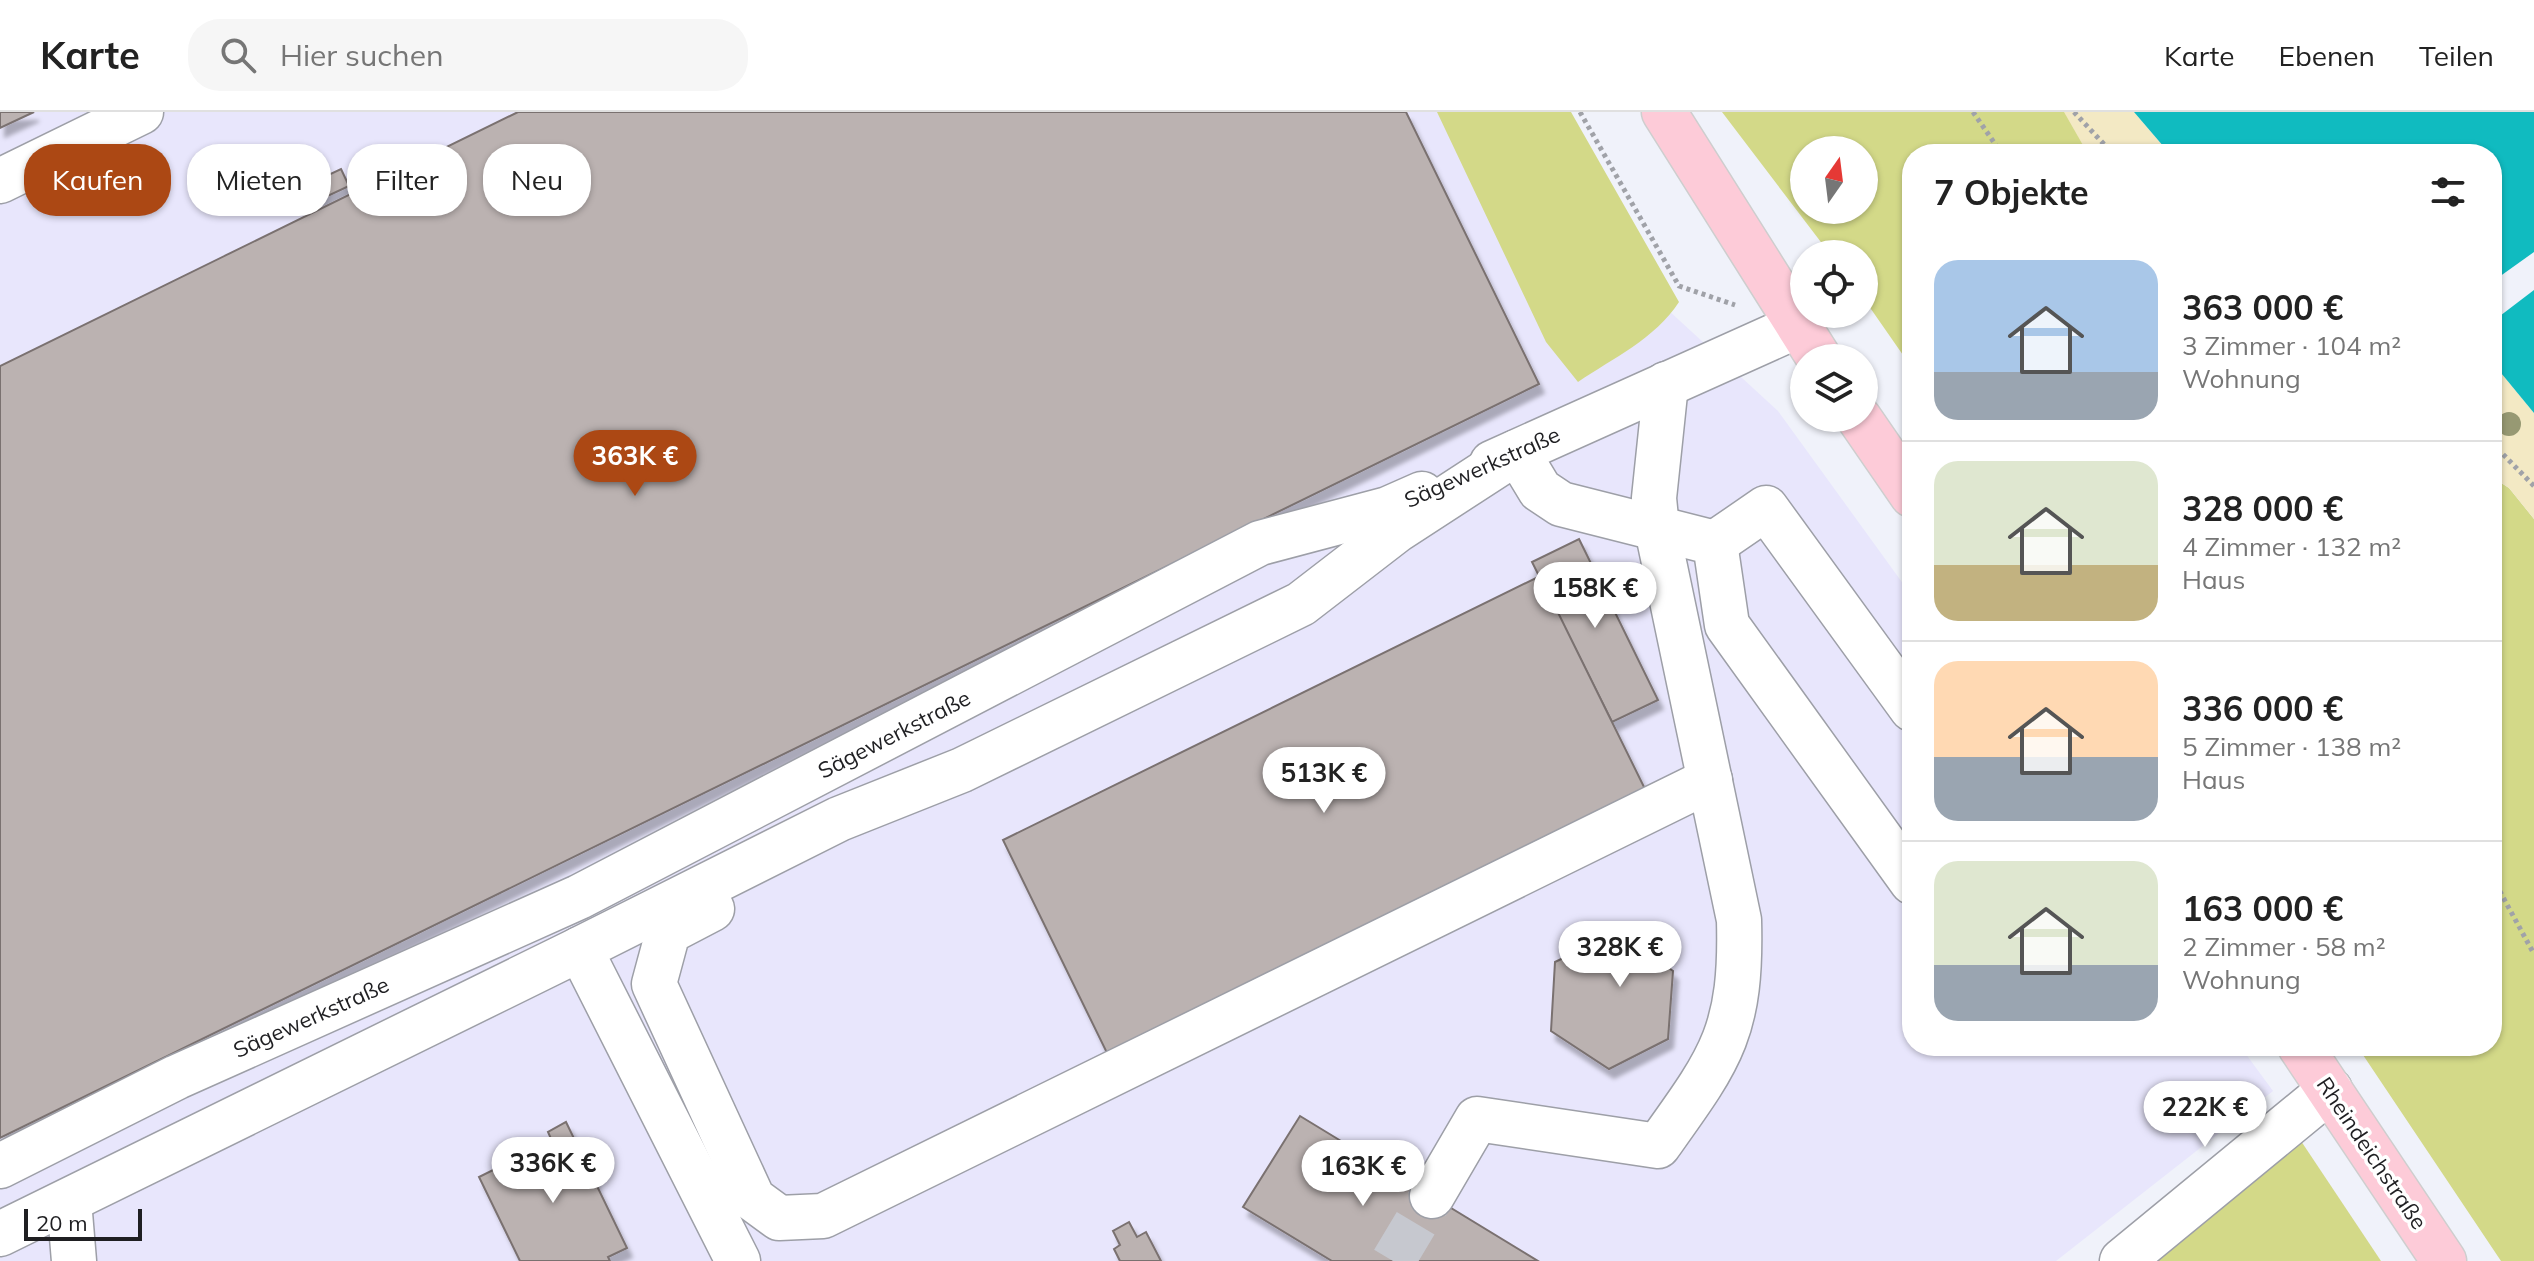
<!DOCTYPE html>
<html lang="de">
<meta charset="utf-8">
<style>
:root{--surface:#fff;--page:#f6f6f6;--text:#222;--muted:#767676;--line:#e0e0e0;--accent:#ac4814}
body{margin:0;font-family:Mulish,sans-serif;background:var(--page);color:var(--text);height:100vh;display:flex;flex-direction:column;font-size:30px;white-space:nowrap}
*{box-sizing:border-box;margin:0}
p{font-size:26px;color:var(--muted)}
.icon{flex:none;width:44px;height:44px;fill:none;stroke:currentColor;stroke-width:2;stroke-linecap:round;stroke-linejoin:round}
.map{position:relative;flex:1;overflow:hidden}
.drawer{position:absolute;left:1902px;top:32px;width:600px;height:912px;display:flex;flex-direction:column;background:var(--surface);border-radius:32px;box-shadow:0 2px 6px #0004}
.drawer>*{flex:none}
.guide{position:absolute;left:24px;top:32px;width:760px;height:72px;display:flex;gap:16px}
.needle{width:52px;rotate:14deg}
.fabs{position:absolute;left:1790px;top:24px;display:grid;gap:16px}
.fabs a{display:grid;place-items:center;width:88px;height:88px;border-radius:50%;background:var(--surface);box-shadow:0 2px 6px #0004;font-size:40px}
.scale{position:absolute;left:24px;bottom:20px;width:118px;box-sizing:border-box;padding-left:8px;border:4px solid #1f1f22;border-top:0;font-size:22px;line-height:28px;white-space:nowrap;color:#1f1f22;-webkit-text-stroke:6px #fff;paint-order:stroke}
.price{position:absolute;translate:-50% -68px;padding:0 18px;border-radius:28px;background:#fff;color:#222;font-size:26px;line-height:52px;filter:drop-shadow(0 2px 4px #0008)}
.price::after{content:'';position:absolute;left:50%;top:48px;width:24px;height:18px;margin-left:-12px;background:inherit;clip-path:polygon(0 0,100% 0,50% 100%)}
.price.current{background:var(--accent);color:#fff}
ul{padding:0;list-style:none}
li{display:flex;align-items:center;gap:24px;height:200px;padding:0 32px}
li+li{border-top:2px solid var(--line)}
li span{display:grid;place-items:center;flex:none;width:224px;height:160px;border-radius:24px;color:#555}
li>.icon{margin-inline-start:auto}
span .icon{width:96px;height:96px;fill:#fffc;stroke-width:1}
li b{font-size:34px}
h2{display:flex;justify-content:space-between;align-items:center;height:96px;padding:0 32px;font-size:34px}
.pill{padding:0 28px;border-radius:32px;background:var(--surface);box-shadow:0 2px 6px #0004;font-size:28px;line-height:72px}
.pill.current{background:var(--accent);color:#fff}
header{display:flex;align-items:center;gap:48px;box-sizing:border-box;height:112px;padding:0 40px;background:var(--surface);border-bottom:2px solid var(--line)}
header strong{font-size:38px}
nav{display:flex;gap:44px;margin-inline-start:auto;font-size:28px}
.search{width:560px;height:72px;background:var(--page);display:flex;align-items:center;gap:20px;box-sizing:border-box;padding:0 28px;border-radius:32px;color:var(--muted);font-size:30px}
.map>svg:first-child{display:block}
</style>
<header>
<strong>Karte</strong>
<div class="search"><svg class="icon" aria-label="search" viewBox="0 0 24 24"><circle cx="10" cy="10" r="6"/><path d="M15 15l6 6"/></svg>Hier suchen</div>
<nav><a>Karte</a><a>Ebenen</a><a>Teilen</a></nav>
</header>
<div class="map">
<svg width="2534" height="1149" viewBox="0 0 2534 1149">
<defs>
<filter id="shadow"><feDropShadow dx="5" dy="9" stdDeviation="2" flood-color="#0004"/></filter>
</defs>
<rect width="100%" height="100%" fill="#f0f2fa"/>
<polygon fill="#e8e6fc" points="0,0 1554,0 1655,186 1778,299 1912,484 1912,934 2240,934 2273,979 2056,1149 0,1149"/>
<g fill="#d3d988" fill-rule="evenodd">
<path d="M1437,0H1571L1679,190C1655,227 1613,246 1578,270L1546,230Z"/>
<path d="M1722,0H2068L2093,42H1912V256L1864,187V142H1830ZM1804,38H1864V98H1804Z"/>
<polygon points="2492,365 2509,376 2534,407 2534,1149 2501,1149 2357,934 2492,934"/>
<polygon points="2299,1026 2381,1149 2152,1149"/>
</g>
<g fill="#f3e9c4">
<polygon points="2064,0 2134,0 2170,42 2088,42"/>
<polygon points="2492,250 2534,301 2534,407 2509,376 2492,365"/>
</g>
<g fill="#10bbc0">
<polygon points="2134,0 2534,0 2534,140 2492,170 2492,42 2170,42"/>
<polygon points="2534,178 2534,301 2492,250 2492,210"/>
</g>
<g fill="#bbb2b1" stroke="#7a7170" stroke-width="2" filter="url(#shadow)">
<polygon points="0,0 34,0 0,16"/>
<polygon points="518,0 1406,0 1539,272 0,1026 0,254"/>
<polygon points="341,57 349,74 317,89 309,72"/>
<polygon points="1579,427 1658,588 1612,610 1532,450"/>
<polygon points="1540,464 1646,679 1108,943 1003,728"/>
<polygon points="1650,816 1667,828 1639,868 1644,870 1642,908 1609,924 1581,906 1582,868 1614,853 1619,856"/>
<polygon points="1618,820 1673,859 1668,927 1609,957 1551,919 1555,850"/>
<polygon points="1300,1004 1538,1149 1332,1149 1243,1095"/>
<polygon points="566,1010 627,1136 608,1145 610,1149 520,1149 479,1065 552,1029 548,1020"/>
<polygon points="1129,1110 1137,1125 1146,1120 1161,1149 1120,1149 1114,1137 1120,1133 1113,1119"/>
</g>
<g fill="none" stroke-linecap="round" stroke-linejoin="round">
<polyline stroke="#c6c8cf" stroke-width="44" stroke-dasharray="44 22" stroke-linecap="butt" points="1393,1149 1432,1084"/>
<g stroke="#9d9fa7" stroke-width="47">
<g id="minor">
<polyline points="0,69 141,0"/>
<polyline points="1492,351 1797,214"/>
<polyline points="1715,431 1766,396 1912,597"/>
<polyline points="712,797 668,820 654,872 753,1087 779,1106 823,1104 1710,668"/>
<polyline points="0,1054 177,965 579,785 1260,431 1388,397 1422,382"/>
<path d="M1432,1084L1477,1007L1658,1034C1721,946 1742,920 1739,808L1657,417L1654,386L1666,272"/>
<polyline points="69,1089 74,1149"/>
<polyline points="0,1122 580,837"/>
<polyline points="738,1149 580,837 839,707 962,658 1301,492 1397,418 1517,340 1540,378 1561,392 1715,431 1727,513 1912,770"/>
<polyline points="2122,1149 2330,978"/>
</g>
</g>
<g stroke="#cecece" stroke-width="47">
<g id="major">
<polyline points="1664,0 1819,246"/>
<polyline points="1859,306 1912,383"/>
<polyline points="2300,934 2444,1149"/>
</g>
</g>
<g stroke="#a0a2a8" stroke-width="5" stroke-dasharray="4 4" stroke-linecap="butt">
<polyline points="1580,0 1679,174 1735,193"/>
<polyline points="1973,0 2002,42"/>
<polyline points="2074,0 2113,42"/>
<polyline points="2492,331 2534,374"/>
<polyline points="2492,765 2534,842"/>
</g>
<use href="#minor" stroke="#fff" stroke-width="44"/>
<use href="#major" stroke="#fdcbd8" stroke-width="44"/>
</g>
<circle fill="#979973" cx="2509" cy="312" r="12"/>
<g text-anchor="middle" stroke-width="7" stroke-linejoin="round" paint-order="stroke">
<g font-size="22" fill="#1f1f22" stroke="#fff">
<text transform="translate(1482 355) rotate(-24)" y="8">Sägewerkstraße</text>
<text transform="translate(894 622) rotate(-27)" y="8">Sägewerkstraße</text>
<text transform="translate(311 905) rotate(-24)" y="8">Sägewerkstraße</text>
<text transform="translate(2372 1041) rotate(56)" y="8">Rheindeichstraße</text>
</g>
</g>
</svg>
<div class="fabs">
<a><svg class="needle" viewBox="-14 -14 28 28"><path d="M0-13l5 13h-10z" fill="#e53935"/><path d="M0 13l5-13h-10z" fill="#767676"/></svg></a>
<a><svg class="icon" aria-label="locate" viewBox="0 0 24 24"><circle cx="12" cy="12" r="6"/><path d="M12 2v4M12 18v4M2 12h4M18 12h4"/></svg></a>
<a><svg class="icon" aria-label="layers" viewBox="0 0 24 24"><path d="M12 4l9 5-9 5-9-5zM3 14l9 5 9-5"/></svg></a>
</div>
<div class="scale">20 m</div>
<b class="price current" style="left:635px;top:386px">363K €</b>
<b class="price" style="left:1595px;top:518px">158K €</b>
<b class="price" style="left:1324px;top:703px">513K €</b>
<b class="price" style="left:1620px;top:877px">328K €</b>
<b class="price" style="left:2205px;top:1037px">222K €</b>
<b class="price" style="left:553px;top:1093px">336K €</b>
<b class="price" style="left:1363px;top:1096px">163K €</b>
<div class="guide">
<a class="pill current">Kaufen</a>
<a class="pill">Mieten</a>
<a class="pill">Filter</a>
<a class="pill">Neu</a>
</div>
<section class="drawer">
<h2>7 Objekte<svg class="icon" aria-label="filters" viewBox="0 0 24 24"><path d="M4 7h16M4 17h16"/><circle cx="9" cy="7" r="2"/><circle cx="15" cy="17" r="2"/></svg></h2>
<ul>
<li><span style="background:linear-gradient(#a9c7e8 70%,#9aa5b1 0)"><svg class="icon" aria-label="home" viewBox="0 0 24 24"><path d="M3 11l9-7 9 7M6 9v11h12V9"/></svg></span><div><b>363 000 €</b><p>3 Zimmer · 104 m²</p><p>Wohnung</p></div></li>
<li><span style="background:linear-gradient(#dfe7d0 65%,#c2b280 0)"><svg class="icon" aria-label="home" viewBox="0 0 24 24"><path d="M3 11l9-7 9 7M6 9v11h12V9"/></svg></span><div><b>328 000 €</b><p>4 Zimmer · 132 m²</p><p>Haus</p></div></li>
<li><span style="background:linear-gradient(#ffd9b3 60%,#9aa5b1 0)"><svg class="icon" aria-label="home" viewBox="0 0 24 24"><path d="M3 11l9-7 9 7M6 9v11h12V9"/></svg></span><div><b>336 000 €</b><p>5 Zimmer · 138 m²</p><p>Haus</p></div></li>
<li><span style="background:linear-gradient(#dfe7d0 65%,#9aa5b1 0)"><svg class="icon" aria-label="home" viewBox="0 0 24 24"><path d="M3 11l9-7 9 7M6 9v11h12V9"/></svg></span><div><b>163 000 €</b><p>2 Zimmer · 58 m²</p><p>Wohnung</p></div></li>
</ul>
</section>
</div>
